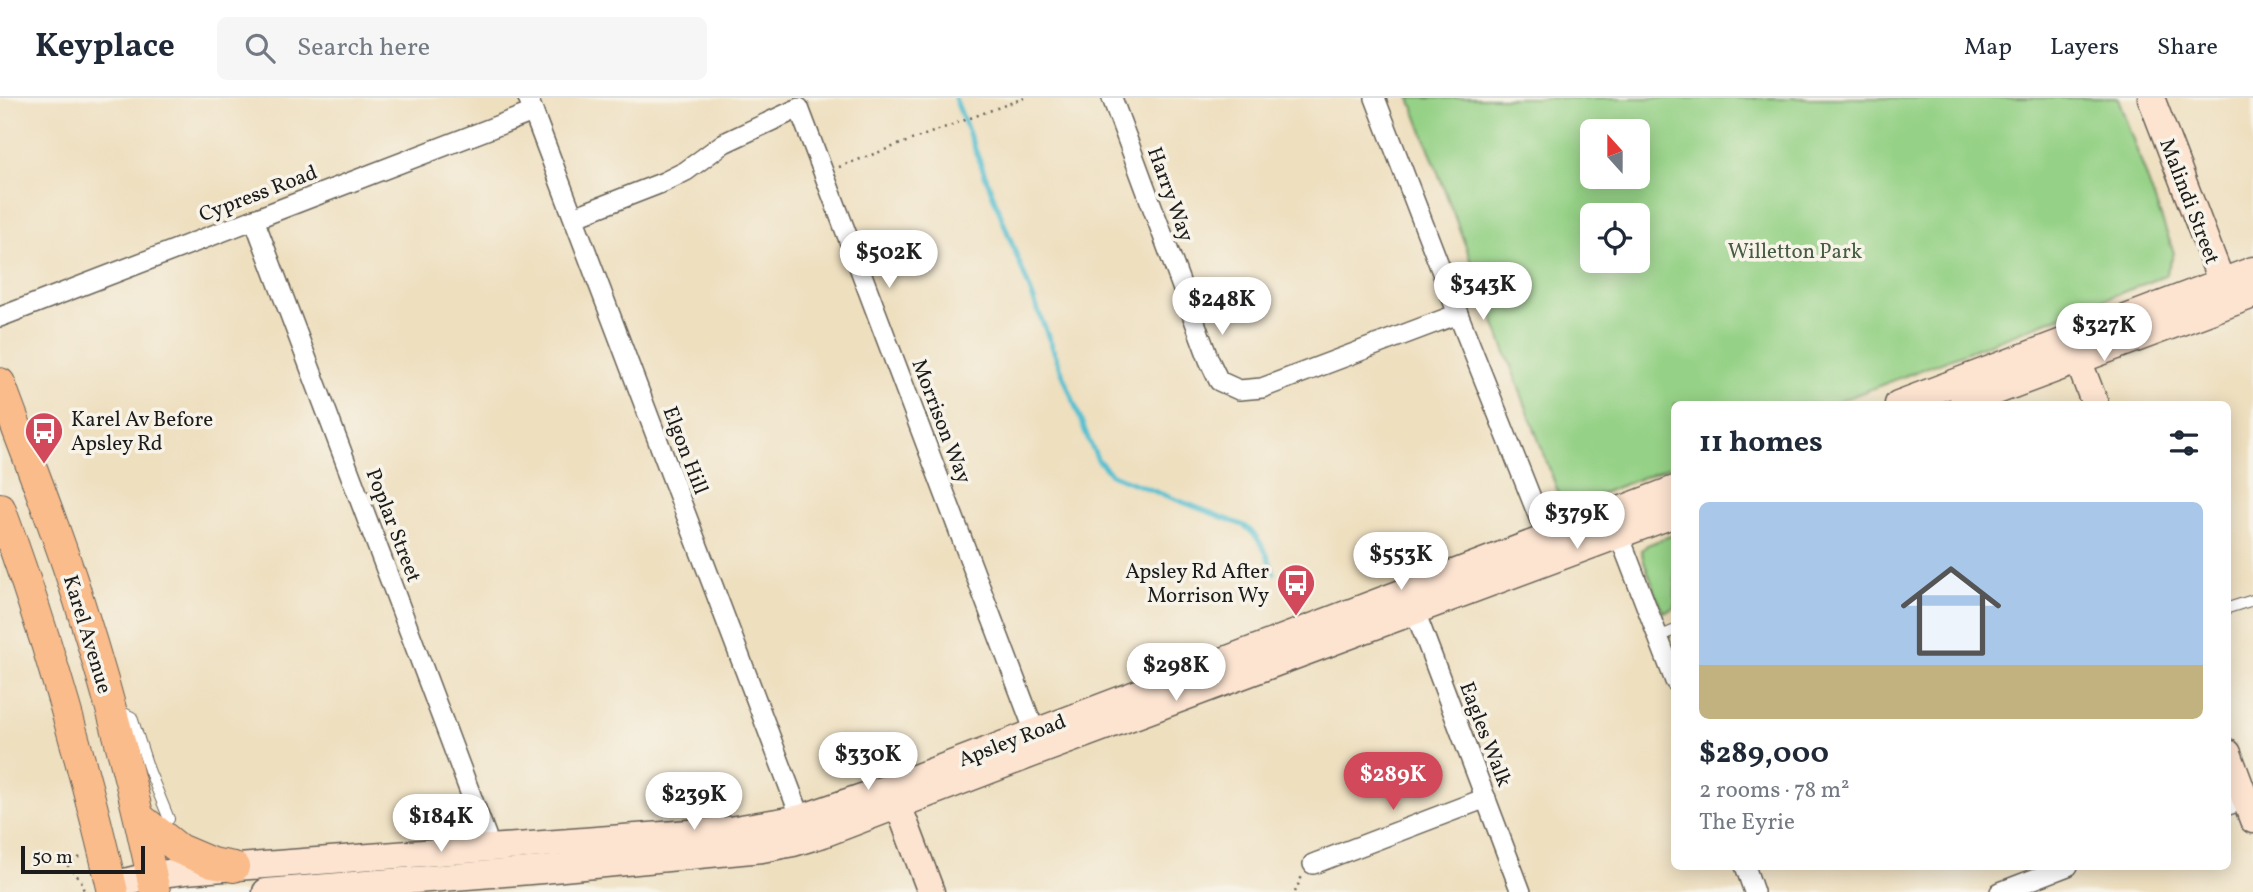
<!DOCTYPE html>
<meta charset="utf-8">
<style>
:root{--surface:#fff;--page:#f6f6f7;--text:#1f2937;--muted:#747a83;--line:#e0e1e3;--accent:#d1495b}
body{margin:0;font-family:Vollkorn,serif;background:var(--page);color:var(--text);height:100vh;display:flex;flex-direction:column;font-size:26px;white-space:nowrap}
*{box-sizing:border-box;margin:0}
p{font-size:23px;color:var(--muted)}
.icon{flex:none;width:38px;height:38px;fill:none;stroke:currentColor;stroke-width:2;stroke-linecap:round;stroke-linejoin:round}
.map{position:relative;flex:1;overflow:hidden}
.side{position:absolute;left:1671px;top:303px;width:560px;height:469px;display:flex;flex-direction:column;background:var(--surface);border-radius:10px;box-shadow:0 4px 18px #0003}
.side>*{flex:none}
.needle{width:46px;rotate:339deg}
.fabs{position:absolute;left:1580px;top:21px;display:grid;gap:14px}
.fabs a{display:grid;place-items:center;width:70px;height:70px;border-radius:10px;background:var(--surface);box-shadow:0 4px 18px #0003;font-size:35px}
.scale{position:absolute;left:21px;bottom:18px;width:124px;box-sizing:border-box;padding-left:7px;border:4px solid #1c1c1c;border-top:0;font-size:19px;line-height:24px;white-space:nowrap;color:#1c1c1c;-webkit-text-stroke:5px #f7f3e8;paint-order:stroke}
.price{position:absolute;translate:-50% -60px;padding:0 16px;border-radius:24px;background:#fff;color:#222;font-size:23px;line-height:46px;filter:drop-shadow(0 2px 4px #0008)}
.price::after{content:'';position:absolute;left:50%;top:42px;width:21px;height:16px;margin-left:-10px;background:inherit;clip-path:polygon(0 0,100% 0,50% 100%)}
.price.on{background:var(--accent);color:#fff}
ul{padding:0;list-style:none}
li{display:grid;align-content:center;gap:14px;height:371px;padding:0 28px}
li span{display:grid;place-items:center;height:217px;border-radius:10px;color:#555}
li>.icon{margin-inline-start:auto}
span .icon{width:126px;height:126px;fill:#fffc;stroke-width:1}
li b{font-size:30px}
h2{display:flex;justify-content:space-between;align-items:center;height:84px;padding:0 28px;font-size:30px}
header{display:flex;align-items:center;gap:42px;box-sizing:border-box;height:98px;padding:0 35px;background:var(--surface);border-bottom:2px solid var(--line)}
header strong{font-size:33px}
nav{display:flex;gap:38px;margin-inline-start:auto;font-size:24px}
.search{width:490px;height:63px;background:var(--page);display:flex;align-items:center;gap:18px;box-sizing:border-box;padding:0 24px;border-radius:10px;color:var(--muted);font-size:26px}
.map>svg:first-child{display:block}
</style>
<header>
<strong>Keyplace</strong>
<div class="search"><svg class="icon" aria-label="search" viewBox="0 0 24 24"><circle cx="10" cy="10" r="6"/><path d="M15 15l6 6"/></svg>Search here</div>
<nav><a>Map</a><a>Layers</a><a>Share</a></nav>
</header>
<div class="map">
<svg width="2253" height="794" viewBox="0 0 2253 794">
<rect width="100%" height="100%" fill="#f7f3e8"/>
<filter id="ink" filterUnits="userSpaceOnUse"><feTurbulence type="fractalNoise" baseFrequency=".0143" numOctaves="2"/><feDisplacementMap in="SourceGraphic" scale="14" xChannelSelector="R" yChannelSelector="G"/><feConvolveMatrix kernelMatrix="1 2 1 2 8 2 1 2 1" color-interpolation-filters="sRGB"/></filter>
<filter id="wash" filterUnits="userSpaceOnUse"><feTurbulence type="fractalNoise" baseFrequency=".00686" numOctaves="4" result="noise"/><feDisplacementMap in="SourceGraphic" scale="28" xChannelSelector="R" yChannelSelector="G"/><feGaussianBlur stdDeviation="1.57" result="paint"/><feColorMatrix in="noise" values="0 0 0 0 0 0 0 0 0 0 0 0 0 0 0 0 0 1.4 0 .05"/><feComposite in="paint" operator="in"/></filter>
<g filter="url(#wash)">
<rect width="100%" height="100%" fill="#eedfbf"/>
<g fill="#95d186" stroke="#587651" stroke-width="2" fill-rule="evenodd">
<path d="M1410,0H2118L2174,155L2165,178L1832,306H1675V367L1571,407L1560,399ZM1638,33V79H1592V33ZM1638,117V163H1592V117Z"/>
<polygon points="1675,436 1675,510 1663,514 1643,461 1642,452 1647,447"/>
</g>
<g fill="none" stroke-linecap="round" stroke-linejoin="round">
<path stroke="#54bfd0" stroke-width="5" d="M955,0L1089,343L1098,362L1112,377L1245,428C1261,441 1267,455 1274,475"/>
</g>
</g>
<g filter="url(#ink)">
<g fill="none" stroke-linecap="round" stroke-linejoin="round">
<g stroke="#666055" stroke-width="12">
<g id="lane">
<polyline points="2228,510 2253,502"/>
<polyline points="1658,539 1675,532"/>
<polyline points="116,616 122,614 132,619 149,672 169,721"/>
</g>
</g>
<g stroke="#666055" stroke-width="22">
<g id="street">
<polyline points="528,0 801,720"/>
<polyline points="1112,0 1209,262 1219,283 1239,292 1262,290 1458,216"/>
<polyline points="1375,0 1458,216 1551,450"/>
<polyline points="574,119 664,84 686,73 724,45 799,10 1039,645"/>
<polyline points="254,121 486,737 488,749"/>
<polyline points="0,219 533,14"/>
<polyline points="1614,424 1675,583"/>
<polyline points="1410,500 1521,794"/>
<polyline points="2228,707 2245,701"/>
<polyline points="1313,766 1486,700"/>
<polyline points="1745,768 1754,794"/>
<polyline points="2000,794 2068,768"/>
</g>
</g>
<g stroke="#666055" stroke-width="29">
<g id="secondary">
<polyline points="2151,0 2227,198"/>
<polyline points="2072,246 2095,306"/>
<polyline points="1898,306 2253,172"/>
<polyline points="1962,306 2253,197"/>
<polyline points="2228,655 2253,722"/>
<polyline points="892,691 931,794"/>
<polyline points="112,787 152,777 185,773 729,732 801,720 891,689 1675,391"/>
<polyline points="266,794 542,772 762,751 793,745 823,736 1032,656 1675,416"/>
</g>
</g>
<g stroke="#666055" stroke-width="32">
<g id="primary">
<path d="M0,285C26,356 55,427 78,500C109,597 135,695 155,794"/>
<path d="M0,410C46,535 83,664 113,794"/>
<polyline points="140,720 179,751 212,765 234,769"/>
</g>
</g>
<g stroke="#666055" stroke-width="2.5" stroke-dasharray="2 5" stroke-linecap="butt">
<polyline points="839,69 1024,0"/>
<polyline points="80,759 68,768 81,782 84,794"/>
<polyline points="1295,794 1302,778"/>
</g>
<use href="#lane" stroke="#fff" stroke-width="10"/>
<use href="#street" stroke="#fff" stroke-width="19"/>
<use href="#secondary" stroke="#fde4d1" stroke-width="26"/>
<use href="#primary" stroke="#fabc8b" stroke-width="30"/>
</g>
</g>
<defs>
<g id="bus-pin" transform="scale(2.0125)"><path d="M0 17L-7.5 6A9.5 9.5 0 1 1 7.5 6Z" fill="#d1495b" stroke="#f7f3e8"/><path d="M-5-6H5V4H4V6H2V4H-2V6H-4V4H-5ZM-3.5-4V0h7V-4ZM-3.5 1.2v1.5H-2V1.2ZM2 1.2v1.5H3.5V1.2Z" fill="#fff"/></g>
</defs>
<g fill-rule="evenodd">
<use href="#bus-pin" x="44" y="333"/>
<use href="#bus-pin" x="1296" y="485"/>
</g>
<g text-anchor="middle" stroke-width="7" stroke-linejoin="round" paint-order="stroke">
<g font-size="21" fill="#1c1c1c" stroke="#f7f3e8">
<text transform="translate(258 95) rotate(-21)" y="7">Cypress Road</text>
<text transform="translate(1171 96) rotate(70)" y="7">Harry Way</text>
<text transform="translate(2190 103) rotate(69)" y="7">Malindi Street</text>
<text transform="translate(942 323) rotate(69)" y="7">Morrison Way</text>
<text transform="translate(686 352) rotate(69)" y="7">Elgon Hill</text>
<text transform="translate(394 427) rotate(69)" y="7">Poplar Street</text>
<text transform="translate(88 536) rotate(73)" y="7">Karel Avenue</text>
<text transform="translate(1486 636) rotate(69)" y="7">Eagles Walk</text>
<text transform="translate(1012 642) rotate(-21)" y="7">Apsley Road</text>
</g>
<g font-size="21" fill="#465b41" stroke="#f7f3e8">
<text x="1795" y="160">Willetton Park</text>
</g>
<g font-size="21" fill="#1c1c1c" stroke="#f7f3e8" text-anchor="start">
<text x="71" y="328">Karel Av Before<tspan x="71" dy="24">Apsley Rd</tspan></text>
<text x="1269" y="480" text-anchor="end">Apsley Rd After<tspan x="1269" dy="24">Morrison Wy</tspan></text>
</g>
</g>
</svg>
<div class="fabs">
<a><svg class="needle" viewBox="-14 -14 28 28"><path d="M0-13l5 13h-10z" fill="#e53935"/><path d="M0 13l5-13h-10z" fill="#747a83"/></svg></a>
<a><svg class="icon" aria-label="locate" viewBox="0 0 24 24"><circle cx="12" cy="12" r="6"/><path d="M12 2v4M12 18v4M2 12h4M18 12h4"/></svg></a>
</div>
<div class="scale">50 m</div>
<b class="price" style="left:889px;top:192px">$502K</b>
<b class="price" style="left:1483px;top:224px">$343K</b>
<b class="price" style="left:1222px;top:239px">$248K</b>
<b class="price" style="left:2104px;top:265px">$327K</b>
<b class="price" style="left:1577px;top:453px">$379K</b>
<b class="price" style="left:1401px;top:494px">$553K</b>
<b class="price" style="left:1176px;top:605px">$298K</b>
<b class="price" style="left:868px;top:694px">$330K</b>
<b class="price on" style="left:1393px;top:714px">$289K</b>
<b class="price" style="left:694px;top:734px">$239K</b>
<b class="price" style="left:441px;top:756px">$184K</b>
<section class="side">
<h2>11 homes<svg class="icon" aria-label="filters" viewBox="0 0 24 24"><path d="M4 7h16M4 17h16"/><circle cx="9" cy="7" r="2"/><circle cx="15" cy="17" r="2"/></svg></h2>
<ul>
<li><span style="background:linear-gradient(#a9c7e8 75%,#c2b280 0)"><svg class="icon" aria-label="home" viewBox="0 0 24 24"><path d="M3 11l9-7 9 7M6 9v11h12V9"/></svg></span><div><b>$289,000</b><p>2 rooms · 78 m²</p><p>The Eyrie</p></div></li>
</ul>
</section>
</div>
